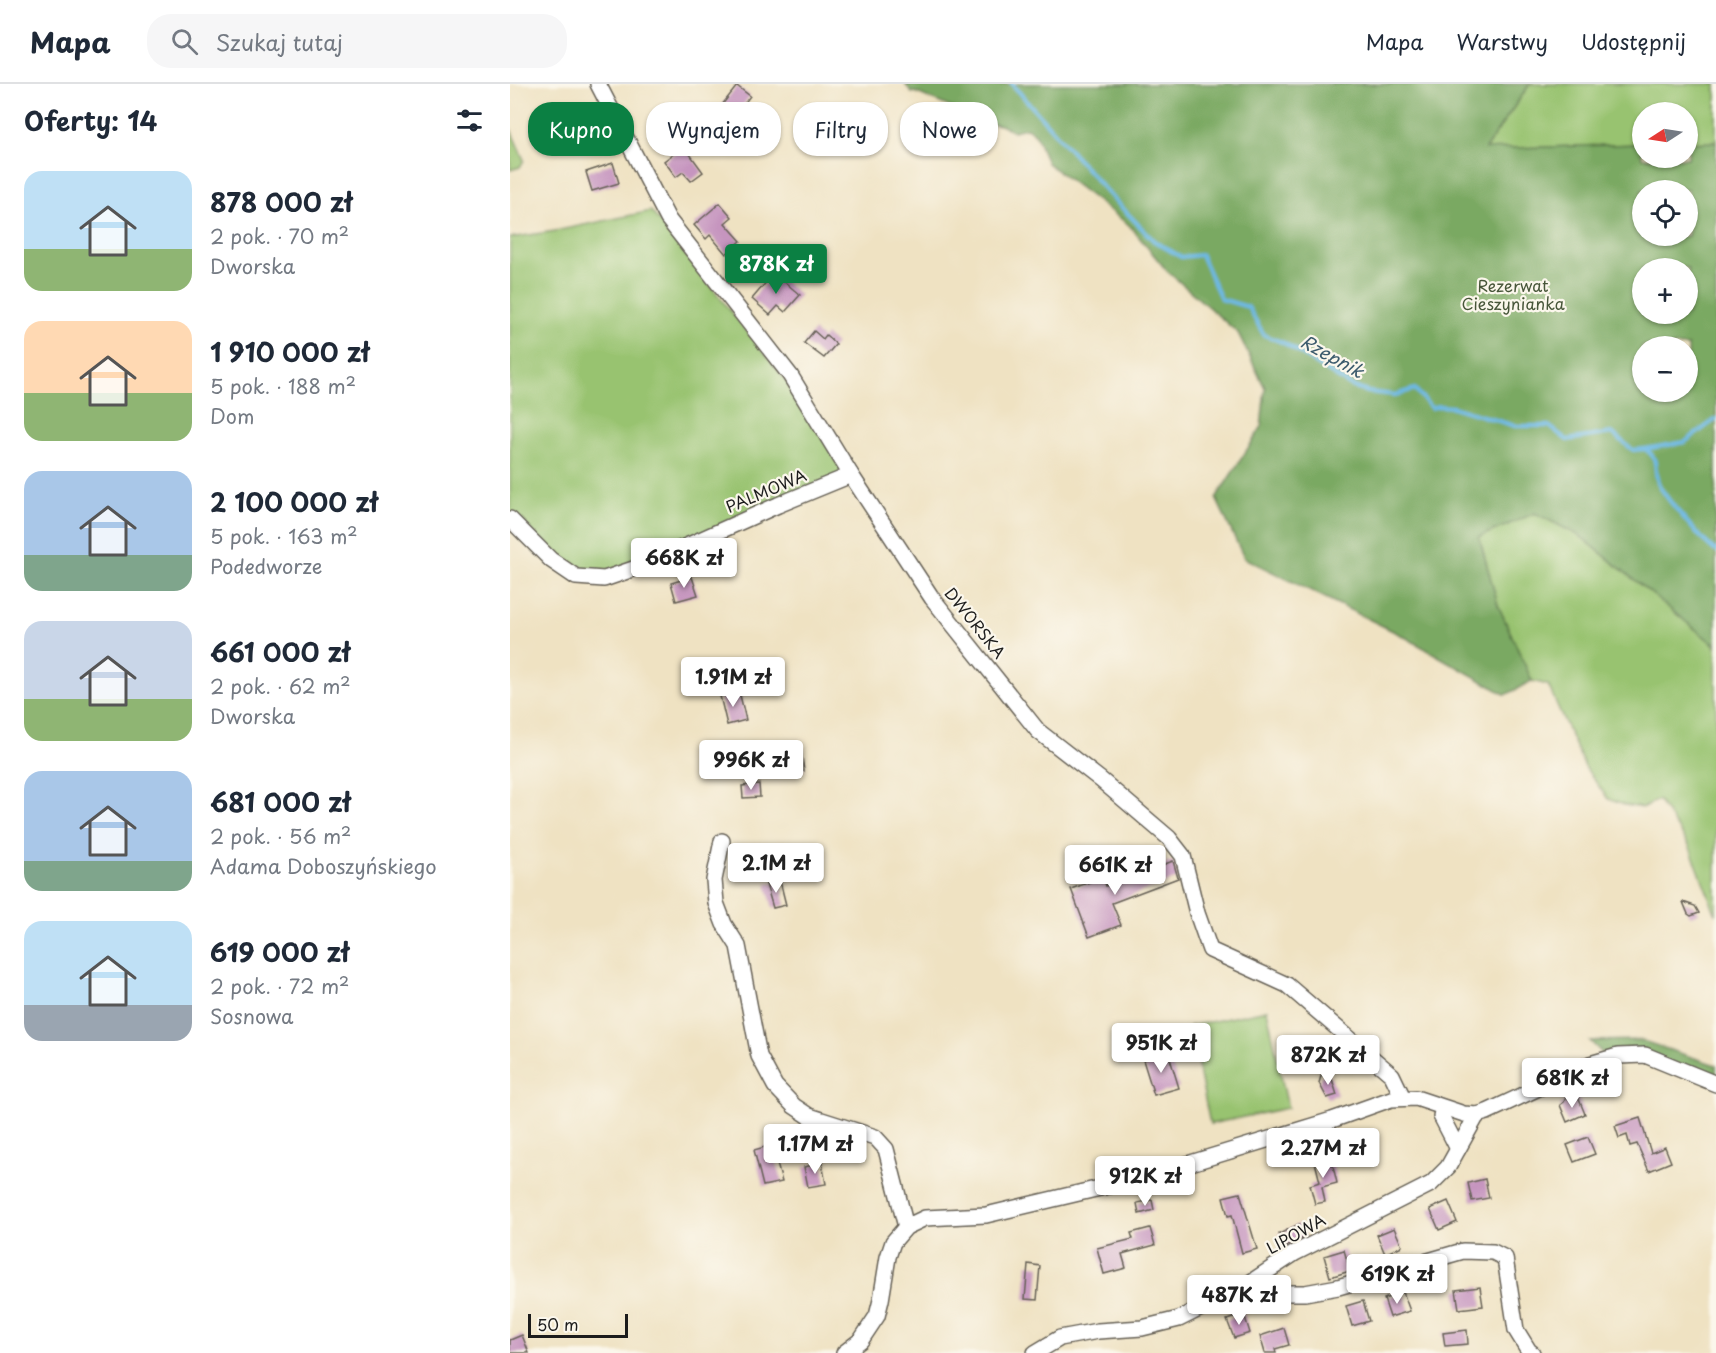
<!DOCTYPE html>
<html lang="pl">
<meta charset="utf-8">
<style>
:root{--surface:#fff;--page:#f6f6f7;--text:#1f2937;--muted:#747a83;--line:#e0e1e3;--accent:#0b8043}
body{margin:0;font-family:"Playpen Sans",sans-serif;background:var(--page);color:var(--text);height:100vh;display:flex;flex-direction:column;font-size:22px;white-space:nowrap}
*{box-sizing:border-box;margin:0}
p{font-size:20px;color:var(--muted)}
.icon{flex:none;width:33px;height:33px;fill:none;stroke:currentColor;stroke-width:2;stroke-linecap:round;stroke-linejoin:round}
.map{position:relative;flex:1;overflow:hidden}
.sheet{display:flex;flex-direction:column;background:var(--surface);width:510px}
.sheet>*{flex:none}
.hud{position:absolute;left:18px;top:18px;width:570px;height:54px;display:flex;gap:12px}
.needle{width:39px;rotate:258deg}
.fabs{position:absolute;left:1122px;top:18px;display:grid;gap:12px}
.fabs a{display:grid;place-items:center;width:66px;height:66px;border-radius:50%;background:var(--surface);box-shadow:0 2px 4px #0004;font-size:30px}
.scale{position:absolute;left:18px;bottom:15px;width:100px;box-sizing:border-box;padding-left:6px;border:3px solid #1c1c1c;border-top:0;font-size:16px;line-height:21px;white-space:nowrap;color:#1c1c1c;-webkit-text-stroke:4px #fbf7ec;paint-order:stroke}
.price{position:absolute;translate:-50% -51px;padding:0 14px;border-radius:6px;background:#fff;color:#222;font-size:20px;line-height:39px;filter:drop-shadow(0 2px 3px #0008)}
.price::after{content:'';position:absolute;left:50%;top:36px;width:18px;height:14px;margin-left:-9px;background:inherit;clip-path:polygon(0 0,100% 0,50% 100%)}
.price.current{background:var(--accent);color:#fff}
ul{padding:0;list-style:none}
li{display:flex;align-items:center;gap:18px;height:150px;padding:0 24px}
li span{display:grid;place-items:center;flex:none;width:168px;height:120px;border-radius:18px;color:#555}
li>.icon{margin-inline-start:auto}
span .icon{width:72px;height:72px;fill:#fffc;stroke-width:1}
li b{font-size:26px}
h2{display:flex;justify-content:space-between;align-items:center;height:72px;padding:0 24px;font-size:26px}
.pill{padding:0 21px;border-radius:24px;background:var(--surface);box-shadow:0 2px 4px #0004;font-size:21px;line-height:54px}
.pill.current{background:var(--accent);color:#fff}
header{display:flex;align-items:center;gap:36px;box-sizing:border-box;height:84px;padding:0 30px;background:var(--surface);border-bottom:2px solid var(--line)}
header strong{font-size:28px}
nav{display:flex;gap:33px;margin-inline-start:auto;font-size:21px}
.search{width:420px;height:54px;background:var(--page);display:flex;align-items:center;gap:15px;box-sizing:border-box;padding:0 21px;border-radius:24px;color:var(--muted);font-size:22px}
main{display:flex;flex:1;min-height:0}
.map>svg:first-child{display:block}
</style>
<header>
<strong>Mapa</strong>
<div class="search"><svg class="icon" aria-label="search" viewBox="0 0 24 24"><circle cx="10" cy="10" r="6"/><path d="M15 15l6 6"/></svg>Szukaj tutaj</div>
<nav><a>Mapa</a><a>Warstwy</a><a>Udostępnij</a></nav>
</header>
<main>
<section class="sheet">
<h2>Oferty: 14<svg class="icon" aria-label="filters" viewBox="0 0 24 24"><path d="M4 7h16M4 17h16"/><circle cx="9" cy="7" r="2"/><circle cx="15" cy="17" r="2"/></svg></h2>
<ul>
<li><span style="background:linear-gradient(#bfe0f5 65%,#8fb573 0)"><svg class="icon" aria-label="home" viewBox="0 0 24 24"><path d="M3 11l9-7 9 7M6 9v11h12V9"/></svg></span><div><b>878 000 zł</b><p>2 pok. · 70 m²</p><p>Dworska</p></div></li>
<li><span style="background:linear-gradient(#ffd9b3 60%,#8fb573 0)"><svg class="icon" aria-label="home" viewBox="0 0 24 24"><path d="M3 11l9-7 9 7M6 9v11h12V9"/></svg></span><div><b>1 910 000 zł</b><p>5 pok. · 188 m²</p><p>Dom</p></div></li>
<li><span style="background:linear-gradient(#a9c7e8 70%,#7fa58c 0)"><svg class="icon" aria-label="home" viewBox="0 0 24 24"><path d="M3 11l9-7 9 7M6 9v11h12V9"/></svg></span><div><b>2 100 000 zł</b><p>5 pok. · 163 m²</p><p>Podedworze</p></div></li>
<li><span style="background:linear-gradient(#c9d6e8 65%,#8fb573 0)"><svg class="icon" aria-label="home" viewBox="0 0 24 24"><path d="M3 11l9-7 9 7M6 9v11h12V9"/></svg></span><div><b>661 000 zł</b><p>2 pok. · 62 m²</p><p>Dworska</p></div></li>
<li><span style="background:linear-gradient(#a9c7e8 75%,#7fa58c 0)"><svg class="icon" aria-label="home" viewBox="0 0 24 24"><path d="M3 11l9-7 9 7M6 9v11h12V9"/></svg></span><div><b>681 000 zł</b><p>2 pok. · 56 m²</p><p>Adama Doboszyńskiego</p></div></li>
<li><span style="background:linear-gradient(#bfe0f5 70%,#9aa5b1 0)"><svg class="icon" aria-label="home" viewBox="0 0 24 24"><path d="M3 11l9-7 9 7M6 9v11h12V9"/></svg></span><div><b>619 000 zł</b><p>2 pok. · 72 m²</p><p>Sosnowa</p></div></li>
</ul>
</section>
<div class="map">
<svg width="1206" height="1269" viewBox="0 0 1206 1269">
<rect width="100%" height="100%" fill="#fbf7ec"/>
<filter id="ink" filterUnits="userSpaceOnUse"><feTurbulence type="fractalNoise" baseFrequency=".0167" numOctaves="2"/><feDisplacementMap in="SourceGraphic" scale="12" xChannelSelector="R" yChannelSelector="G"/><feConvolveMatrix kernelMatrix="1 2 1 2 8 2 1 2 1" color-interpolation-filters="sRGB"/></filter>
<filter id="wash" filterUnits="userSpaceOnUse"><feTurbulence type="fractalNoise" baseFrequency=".008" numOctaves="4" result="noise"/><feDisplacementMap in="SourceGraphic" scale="24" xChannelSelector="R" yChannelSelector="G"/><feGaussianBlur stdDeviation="1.35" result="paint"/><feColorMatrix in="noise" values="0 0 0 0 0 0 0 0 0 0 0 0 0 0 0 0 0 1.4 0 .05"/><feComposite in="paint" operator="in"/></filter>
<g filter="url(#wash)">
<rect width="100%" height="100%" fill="#efe2c2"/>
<g fill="#98c36f" stroke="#5a7046" stroke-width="1.5">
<polygon points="1020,0 1206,0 1206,58 1178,59 1178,28 1132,28 1132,60 975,65"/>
<polygon points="0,44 14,76 10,83 0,86"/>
<polygon points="141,127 290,314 332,386 329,392 102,487 82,490 57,484 0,426 0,154 45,147"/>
<polygon points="1025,429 1070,452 1206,562 1206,831 1179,761 1148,716 1132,724 1114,721 1098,715 1075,683 1038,601 1022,597 988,521 969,453"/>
<polygon points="757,926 778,1024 700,1040 680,942"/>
</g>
<g fill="#7aa962" stroke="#4b623f" stroke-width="1.5" fill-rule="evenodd">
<path d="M395,0H1020L975,65L1132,60V74H1178V59L1206,58V562L1070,452L1025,429L969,453L988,521L1022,597L996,611L893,552L734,474L706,414L751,344L755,304L728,249L657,187L619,141L537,79L526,51L517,44L503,47L490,41L477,39L405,8L402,9ZM1132,106H1178V152H1132ZM1132,184H1178V230H1132ZM1132,262H1178V308H1132Z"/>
<polygon points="1130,956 1206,981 1206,995 1092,969 1080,957"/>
</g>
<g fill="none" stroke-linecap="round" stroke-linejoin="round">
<g stroke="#6db9e6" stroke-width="4">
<path d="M502,0L596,107L644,157L671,173L691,171L711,215L738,223L754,251L774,259L841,302L858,308L885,311L905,305L921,324L929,322L943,323L1005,342H1039L1057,356L1102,349L1123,366L1135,365C1150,375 1143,383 1148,398C1152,411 1194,459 1206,467"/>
<polyline points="1135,365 1175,358 1206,335"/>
</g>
</g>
<g id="blocks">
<g fill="#c695bf">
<polygon points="227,2 240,12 225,32 211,22"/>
<polygon points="174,62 193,88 181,97 173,88 166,93 154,77"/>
<polygon points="103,79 109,99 82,107 76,88"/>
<polygon points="210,119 222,133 215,139 231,157 216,170 200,151 196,155 184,141"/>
<polygon points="264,189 290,211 275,228 268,222 260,231 242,215"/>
<polygon points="304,247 313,255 316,251 326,260 314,274 294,259"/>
<polygon points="182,493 188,511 166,517 161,499"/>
<polygon points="229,607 236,636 217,641 210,612"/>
<polygon points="291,663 294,687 276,689 273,664"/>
<polygon points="249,700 250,713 233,714 232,702"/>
<polygon points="663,777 668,794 602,819 611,841 579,853 561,805 593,793 596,802"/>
<polygon points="270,797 276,821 263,824 256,800"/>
<polygon points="1173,818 1185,822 1189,829 1181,832 1178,830"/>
<polygon points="658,968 669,1004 644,1011 633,976"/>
<polygon points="816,990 821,992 827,1011 817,1014 809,999 811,992"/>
<polygon points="1056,1013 1061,1016 1068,1013 1075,1030 1057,1038 1050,1021 1054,1018"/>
<polygon points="1130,1034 1141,1069 1155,1063 1161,1078 1139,1087 1127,1060 1120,1062 1117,1051 1109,1054 1105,1042"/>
<polygon points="1078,1053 1085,1070 1064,1078 1057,1061"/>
<polygon points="262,1061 272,1098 253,1102 244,1066"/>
<polygon points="821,1074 827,1099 812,1103 815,1118 805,1120 800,1101 810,1098 805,1078"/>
<polygon points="312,1079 316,1100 298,1103 294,1083"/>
<polygon points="975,1095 979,1114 962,1117 958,1099"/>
<polygon points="730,1109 747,1165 732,1169 722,1131 718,1132 713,1113"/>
<polygon points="642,1116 644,1126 629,1130 627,1119"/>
<polygon points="938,1117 947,1138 929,1146 920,1125"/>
<polygon points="789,1140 796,1153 775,1163 769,1150"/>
<polygon points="640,1144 645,1161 612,1170 616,1184 594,1190 587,1164 623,1155 621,1149"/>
<polygon points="884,1144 892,1162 875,1170 867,1151"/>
<polygon points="834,1166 840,1187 820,1193 814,1172"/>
<polygon points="518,1180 530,1182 527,1216 515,1215"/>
<polygon points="970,1203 973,1222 949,1225 946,1206"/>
<polygon points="893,1208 900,1227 880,1233 874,1215"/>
<polygon points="853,1217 859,1237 842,1242 836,1222"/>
<polygon points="734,1230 740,1249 724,1254 717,1236"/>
<polygon points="774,1244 779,1261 765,1265 766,1269 755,1269 750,1252"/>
<polygon points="957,1246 958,1260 935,1262 933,1249"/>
<polygon points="12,1251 19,1269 0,1269 0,1256"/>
</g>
</g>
</g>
<g filter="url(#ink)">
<use href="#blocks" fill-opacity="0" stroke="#666156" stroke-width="1.5"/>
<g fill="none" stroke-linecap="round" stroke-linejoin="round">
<g stroke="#666156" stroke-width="18">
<g id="minor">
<polyline points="88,0 158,135 280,291 341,391 422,514 528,647 591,696 659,754 673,772 687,829 700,866 777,901 882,991 893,1014"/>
<polyline points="0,435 41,476 66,493 94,495 132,482 268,421 341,391"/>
<polyline points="212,757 204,796 206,819 214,840 228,862 249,972 265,1002 284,1022 299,1032 365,1053 376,1065 396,1143"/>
<polyline points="933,1024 931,1032 948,1065"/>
<polyline points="735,1202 761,1209 795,1209 828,1203 953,1167 983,1168 995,1174 1006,1246 1019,1267 1022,1269"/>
<polyline points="334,1269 351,1256 367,1232 371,1216 378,1173 383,1158 396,1143 415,1134 476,1131 628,1095 822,1036 881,1015 906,1014 954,1030 967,1031 977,1028 1080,980 1108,972 1135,971 1206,1000"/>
<polyline points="525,1269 550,1254 588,1247 632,1244 669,1235 735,1202 785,1169 921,1100 938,1083 967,1031"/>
</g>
</g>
<use href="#minor" stroke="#fff" stroke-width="15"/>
</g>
</g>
<g text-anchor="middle" stroke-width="4.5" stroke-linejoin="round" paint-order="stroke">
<g font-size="16" fill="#475639" stroke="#fbf7ec">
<text x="1003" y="208">Rezerwat<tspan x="1003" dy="18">Cieszynianka</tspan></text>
</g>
<g font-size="16" fill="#1c1c1c" stroke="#fbf7ec">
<text transform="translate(256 407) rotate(-23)" y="6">PALMOWA</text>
<text transform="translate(465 539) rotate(51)" y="6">DWORSKA</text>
<text transform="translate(786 1150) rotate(-29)" y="6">LIPOWA</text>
</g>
<g font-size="18" font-style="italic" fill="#3c5b6d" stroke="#fbf7ec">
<text transform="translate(822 273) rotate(29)" y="6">Rzepnik</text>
</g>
</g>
</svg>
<div class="fabs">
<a><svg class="needle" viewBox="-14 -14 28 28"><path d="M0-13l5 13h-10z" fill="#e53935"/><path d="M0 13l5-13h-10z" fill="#747a83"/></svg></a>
<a><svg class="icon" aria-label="locate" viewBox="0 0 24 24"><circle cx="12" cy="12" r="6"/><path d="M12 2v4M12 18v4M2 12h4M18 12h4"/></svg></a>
<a>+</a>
<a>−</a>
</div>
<div class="scale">50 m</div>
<b class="price current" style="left:266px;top:211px">878K zł</b>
<b class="price" style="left:174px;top:505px">668K zł</b>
<b class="price" style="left:223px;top:624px">1.91M zł</b>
<b class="price" style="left:241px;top:707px">996K zł</b>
<b class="price" style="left:266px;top:810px">2.1M zł</b>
<b class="price" style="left:605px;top:812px">661K zł</b>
<b class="price" style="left:651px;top:990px">951K zł</b>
<b class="price" style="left:818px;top:1002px">872K zł</b>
<b class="price" style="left:1062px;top:1025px">681K zł</b>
<b class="price" style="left:305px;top:1091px">1.17M zł</b>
<b class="price" style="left:813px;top:1095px">2.27M zł</b>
<b class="price" style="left:635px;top:1123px">912K zł</b>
<b class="price" style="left:887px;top:1221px">619K zł</b>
<b class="price" style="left:729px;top:1242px">487K zł</b>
<div class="hud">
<a class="pill current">Kupno</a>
<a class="pill">Wynajem</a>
<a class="pill">Filtry</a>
<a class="pill">Nowe</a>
</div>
</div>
</main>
